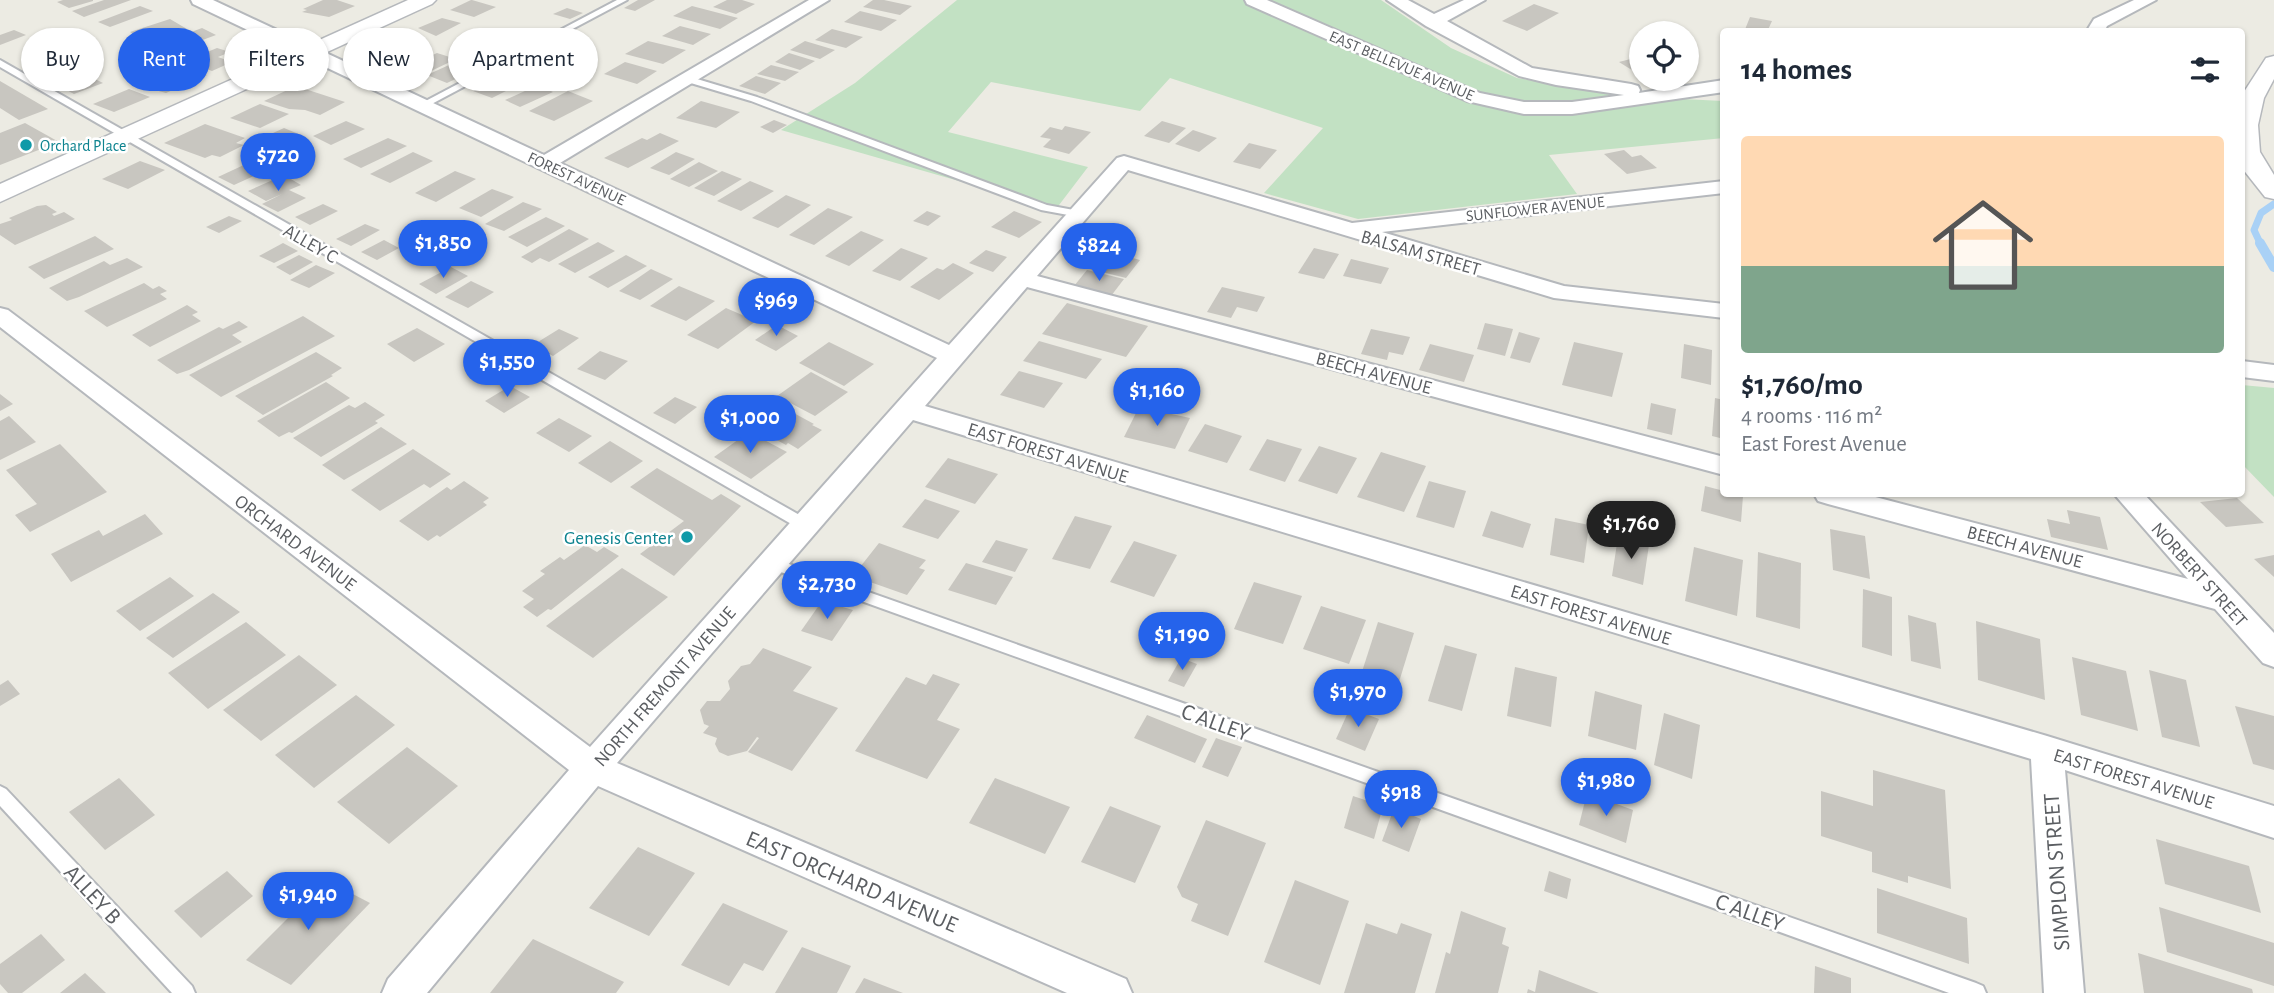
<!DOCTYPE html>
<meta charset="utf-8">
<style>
:root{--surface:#fff;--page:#f2f2f3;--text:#1f2937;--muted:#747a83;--accent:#2563eb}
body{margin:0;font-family:"Alegreya Sans",sans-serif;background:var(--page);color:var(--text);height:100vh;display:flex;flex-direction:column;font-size:26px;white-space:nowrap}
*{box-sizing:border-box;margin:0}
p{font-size:23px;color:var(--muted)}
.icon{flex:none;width:38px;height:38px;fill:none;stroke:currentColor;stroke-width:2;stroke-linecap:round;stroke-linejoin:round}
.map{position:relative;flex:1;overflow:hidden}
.panel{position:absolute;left:1720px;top:28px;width:525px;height:469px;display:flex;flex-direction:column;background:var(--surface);border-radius:7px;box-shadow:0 2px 5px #0004}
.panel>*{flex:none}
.banner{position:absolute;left:21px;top:28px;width:665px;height:63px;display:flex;gap:14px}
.buttons{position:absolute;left:1629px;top:21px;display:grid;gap:14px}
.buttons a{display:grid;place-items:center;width:70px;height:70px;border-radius:50%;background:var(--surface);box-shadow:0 2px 5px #0004;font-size:35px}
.price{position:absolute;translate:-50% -60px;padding:0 16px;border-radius:24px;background:var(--accent);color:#fff;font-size:23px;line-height:46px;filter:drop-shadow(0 2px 4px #0008)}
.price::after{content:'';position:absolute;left:50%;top:42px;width:21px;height:16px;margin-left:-10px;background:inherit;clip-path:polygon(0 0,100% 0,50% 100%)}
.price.on{background:#222;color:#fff}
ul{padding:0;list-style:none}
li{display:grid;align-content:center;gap:14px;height:371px;padding:0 21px}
li span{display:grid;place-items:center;height:217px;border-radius:7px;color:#555}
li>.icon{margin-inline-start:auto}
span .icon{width:126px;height:126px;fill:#fffc;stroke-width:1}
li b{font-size:30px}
h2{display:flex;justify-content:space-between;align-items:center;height:84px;padding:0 21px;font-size:30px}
.pill{padding:0 24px;border-radius:32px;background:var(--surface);box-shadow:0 2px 5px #0004;font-size:24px;line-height:63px}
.pill.on{background:var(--accent);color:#fff}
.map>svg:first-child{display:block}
</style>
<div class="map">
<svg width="2274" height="993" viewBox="0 0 2274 993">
<rect width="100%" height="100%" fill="#ecebe3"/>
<g fill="#c2e1c3">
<polygon points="957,0 1381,0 1451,48 1517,78 1622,96 1723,101 1724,138 1549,155 1577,194 1358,219 1264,193 1323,128 1170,78 1140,111 991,82 948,132 1088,167 1056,209 781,130 855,83"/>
<polygon points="2242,385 2274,388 2274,497 2242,464"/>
</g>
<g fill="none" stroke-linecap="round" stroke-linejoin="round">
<polyline stroke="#a9d1f6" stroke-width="7" points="2261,245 2254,230 2261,213 2274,204"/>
<polyline stroke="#a9d1f6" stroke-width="10" points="2260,243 2274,267"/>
</g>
<g fill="#c8c6c0">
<polygon points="63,0 93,0 93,1 69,8 57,2"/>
<polygon points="104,0 131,0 84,17 72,11"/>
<polygon points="323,0 337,0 355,6 329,17 302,12 307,10 303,9"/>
<polygon points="471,0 472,0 496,7 474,17 450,10"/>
<polygon points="638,0 655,0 635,11 624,8"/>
<polygon points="727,0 742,0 755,4 736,14 713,7"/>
<polygon points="873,0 884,0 912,6 900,15 863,7"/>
<polygon points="1534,4 1559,13 1527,31 1502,21"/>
<polygon points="140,6 153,11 110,27 98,22"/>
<polygon points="692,6 738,18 720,29 673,16"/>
<polygon points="567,8 583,13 570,19 553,14"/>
<polygon points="860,11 897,20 881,31 844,22"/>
<polygon points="1750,17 1772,21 1767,32 1744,32"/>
<polygon points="442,18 461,23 436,36 418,28"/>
<polygon points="170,19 187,29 147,43 130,32"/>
<polygon points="680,26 711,34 693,45 662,36"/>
<polygon points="202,28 216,35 165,54 151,47"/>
<polygon points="832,29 863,37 846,48 815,40"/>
<polygon points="14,30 26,35 0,45 0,35"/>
<polygon points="395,38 420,46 394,59 368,50"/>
<polygon points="485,38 511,45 488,57 462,49"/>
<polygon points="648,41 686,50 663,64 625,54"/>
<polygon points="805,41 835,50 820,59 790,50"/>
<polygon points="217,48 230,52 218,57 232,62 212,71 185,61"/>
<polygon points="437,53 456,59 425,74 406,67"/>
<polygon points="789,53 815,61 800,70 775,62"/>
<polygon points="1642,56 1642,70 1635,72 1619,62"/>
<polygon points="460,60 479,68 447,83 427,75"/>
<polygon points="625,62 657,71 637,84 604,74"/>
<polygon points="771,65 799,72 785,81 757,74"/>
<polygon points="184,67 207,75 166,93 155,90 161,87 149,83"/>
<polygon points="79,71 103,83 74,94 50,81"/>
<polygon points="508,75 526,81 492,98 473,91"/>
<polygon points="756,76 781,83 765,94 739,86"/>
<polygon points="0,81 48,109 19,120 0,108"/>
<polygon points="538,85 553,92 520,107 505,100"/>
<polygon points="296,86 345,102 320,115 305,110 289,109 264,101"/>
<polygon points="129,89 150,97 114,112 93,104"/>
<polygon points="568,91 593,101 554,121 529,111"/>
<polygon points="701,101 740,112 716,128 676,118"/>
<polygon points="260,104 289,114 260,128 230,118"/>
<polygon points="774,120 787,125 773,133 760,127"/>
<polygon points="346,121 365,129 331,145 313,136"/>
<polygon points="1162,121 1186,128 1169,143 1144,136"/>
<polygon points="25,123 59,142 0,165 0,133"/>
<polygon points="205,124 245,138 236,143 244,145 220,157 212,155 205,158 164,143"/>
<polygon points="1065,126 1091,132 1069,154 1043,147 1051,139 1040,137 1050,127 1062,130"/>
<polygon points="284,128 301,135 279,146 262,138"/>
<polygon points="1193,130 1217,138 1199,152 1175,144"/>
<polygon points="660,133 679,141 628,168 604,158 642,138 647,140"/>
<polygon points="388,138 407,146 361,168 343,159"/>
<polygon points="1249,143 1277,150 1260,169 1233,162"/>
<polygon points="1624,150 1632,157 1641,155 1657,168 1627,174 1604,154"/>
<polygon points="413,152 433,161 390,183 370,174"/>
<polygon points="676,152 695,159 669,175 650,168"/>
<polygon points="140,161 165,170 128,189 102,179"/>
<polygon points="699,162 718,171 689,187 670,179"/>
<polygon points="248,163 265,171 234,185 218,177"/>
<polygon points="455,171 476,179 436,202 415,193"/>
<polygon points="722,171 742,179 714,196 694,188"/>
<polygon points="284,175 301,185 289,190 306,198 278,212 262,204 282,194 266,201 248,191"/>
<polygon points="750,181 774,191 741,211 717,201"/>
<polygon points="492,189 514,197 481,217 459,208"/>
<polygon points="786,195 811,205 778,228 752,218"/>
<polygon points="523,202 542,209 504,231 485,224"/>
<polygon points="323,204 338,211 310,225 295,217"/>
<polygon points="46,205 57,212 52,214 54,216 64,212 75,219 15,245 0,235 0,224 12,220 9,218 37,206"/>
<polygon points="828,208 853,217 814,245 789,235"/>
<polygon points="927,211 941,216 928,226 913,221"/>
<polygon points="1014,211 1042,222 1019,238 991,227"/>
<polygon points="229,216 242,221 219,233 206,227"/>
<polygon points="546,217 565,226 527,247 508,237"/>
<polygon points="365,224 380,230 351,246 336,239"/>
<polygon points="569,229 589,239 549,262 540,258 532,263 521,257"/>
<polygon points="861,231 884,240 849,266 825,256"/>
<polygon points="95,236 114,249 44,279 28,267"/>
<polygon points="384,240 399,248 377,260 361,252"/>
<polygon points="598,242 615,251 575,273 558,264"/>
<polygon points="283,243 298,251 274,263 259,256"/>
<polygon points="901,248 928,258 900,281 872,271"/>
<polygon points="1314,248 1339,254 1324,279 1298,273"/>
<polygon points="986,250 1007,257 993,272 969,263"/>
<polygon points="1104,250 1140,260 1126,278 1090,269"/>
<polygon points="299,255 313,262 290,275 276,267"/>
<polygon points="626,255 647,266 608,288 588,277"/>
<polygon points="127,258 143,267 79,297 67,301 49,288 104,261 110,265"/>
<polygon points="1351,259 1389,268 1381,284 1343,276"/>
<polygon points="953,263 974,273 939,300 910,287 937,268 943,270"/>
<polygon points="316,265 335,273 309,288 290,280"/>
<polygon points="451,267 468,276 436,294 419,284"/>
<polygon points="651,269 673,279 640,300 619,291"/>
<polygon points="1087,270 1124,279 1111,296 1074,286"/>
<polygon points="471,281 494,292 468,308 445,297"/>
<polygon points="144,283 153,289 159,286 167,291 160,294 167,299 107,327 84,311"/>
<polygon points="679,286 715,301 686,321 650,306"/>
<polygon points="1222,287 1265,297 1257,312 1237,307 1231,318 1207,312"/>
<polygon points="1067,303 1148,326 1126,357 1042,334"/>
<polygon points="187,305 198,312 192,315 201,321 150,347 132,335"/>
<polygon points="726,308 756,321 718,349 687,335"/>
<polygon points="303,316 335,336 221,397 189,375"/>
<polygon points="239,321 248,327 232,335 242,342 189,370 177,374 157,360 219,327 223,329"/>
<polygon points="1485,323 1513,329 1505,356 1477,349"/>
<polygon points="777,325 798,336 776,351 755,340"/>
<polygon points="417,328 445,344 414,362 387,344"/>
<polygon points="559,329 579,338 553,356 533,345"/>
<polygon points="1371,329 1410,337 1403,355 1389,352 1387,360 1361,354"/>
<polygon points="1519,332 1540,338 1530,363 1510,358"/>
<polygon points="1039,341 1102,359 1086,379 1023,361"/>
<polygon points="829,342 874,364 844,386 799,363"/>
<polygon points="1574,342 1623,353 1612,397 1562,385"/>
<polygon points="1430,344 1474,355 1464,382 1419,370"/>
<polygon points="1684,344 1712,350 1711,385 1681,378"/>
<polygon points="600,351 628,361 605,380 577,369"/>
<polygon points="316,352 342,368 331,375 333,376 263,415 235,396"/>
<polygon points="1019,371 1063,383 1044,408 1000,395"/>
<polygon points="811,372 848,392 815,416 777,396"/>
<polygon points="326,382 350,398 292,433 289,432 279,437 257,421"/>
<polygon points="510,386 530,397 504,413 485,401"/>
<polygon points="0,394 13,404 0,411"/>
<polygon points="675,397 697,407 675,424 653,413"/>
<polygon points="1715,398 1724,400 1724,439 1712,436"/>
<polygon points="365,402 385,415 375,421 378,423 321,457 293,438 349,405 355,408"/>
<polygon points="1651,403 1676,409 1672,435 1647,429"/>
<polygon points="779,405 814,424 812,425 822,430 798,449 788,443 786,445 751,426"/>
<polygon points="1139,407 1190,418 1175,449 1124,437"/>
<polygon points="9,416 36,442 0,460 0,421"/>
<polygon points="559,418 592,436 569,452 536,433"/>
<polygon points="1205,424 1242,436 1227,463 1188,451"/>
<polygon points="381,427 407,444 344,480 322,465"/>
<polygon points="749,432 787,452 751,479 714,457"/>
<polygon points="1267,439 1302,449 1285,482 1249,470"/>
<polygon points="610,441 643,461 611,483 578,463"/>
<polygon points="60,444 107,492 30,532 15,515 37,504 6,470"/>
<polygon points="1319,446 1357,458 1337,494 1298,481"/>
<polygon points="413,449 451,474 430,488 424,484 380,511 351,490"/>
<polygon points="1381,452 1426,466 1404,512 1357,497"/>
<polygon points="948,458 998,474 975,504 925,487"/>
<polygon points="657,468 712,500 721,494 741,506 674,576 640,554 684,521 630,487"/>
<polygon points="464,481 489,498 483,502 487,505 440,537 437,535 428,541 399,521 447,487 451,490"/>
<polygon points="1429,481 1466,491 1454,528 1416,517"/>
<polygon points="1705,486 1724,491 1724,494 1743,496 1741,522 1701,511"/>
<polygon points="2237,498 2264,523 2226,527 2200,502"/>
<polygon points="925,499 960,511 938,539 902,527"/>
<polygon points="2067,510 2100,517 2108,550 2051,537 2047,519 2070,524"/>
<polygon points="1491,511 1531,524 1523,548 1482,536"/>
<polygon points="145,514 163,534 71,582 51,554 99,530 103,536"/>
<polygon points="1075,516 1112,526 1090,569 1052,559"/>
<polygon points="1555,518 1589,525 1584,563 1550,555"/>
<polygon points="1830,529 1865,536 1870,579 1833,570"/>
<polygon points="1618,537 1649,545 1643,585 1612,576"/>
<polygon points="996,540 1028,549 1015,572 982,562"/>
<polygon points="1134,541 1177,555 1154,597 1110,582"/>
<polygon points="879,543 926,560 919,568 925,570 907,595 853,576"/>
<polygon points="585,545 597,552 604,547 619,556 551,610 548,609 537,617 523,607 534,599 522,591 545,574 540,571 560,557 564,560"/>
<polygon points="1694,547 1743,560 1737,616 1685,601"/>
<polygon points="1758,552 1801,563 1800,629 1756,617"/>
<polygon points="2274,555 2274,577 2254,559"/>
<polygon points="966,563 1013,577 996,605 948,590"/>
<polygon points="622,568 668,597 593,658 546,626"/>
<polygon points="170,577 194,596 140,631 116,611"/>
<polygon points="1254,582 1302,596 1283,644 1234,629"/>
<polygon points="1863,589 1892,597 1892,656 1862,647"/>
<polygon points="213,593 240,612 173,658 146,638"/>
<polygon points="822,601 853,610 832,641 801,631"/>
<polygon points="1321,606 1366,620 1349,664 1303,649"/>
<polygon points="1908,615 1936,623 1941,669 1911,661"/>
<polygon points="1976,621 2040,639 2045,700 1978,680"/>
<polygon points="246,622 286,655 208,709 168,673"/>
<polygon points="1378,622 1414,633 1395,695 1358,684"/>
<polygon points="1445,645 1477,654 1462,711 1428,701"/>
<polygon points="763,648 812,667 793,691 838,708 792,771 748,752 759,738 757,737 747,751 728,756 719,752 715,744 717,738 703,733 709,726 704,724 700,710 707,701 720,701 730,689 728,681 741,666 750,664"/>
<polygon points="299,655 337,685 261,741 223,710"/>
<polygon points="2072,657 2126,671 2138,731 2081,715"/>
<polygon points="1181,658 1197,664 1184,687 1168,681"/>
<polygon points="1515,667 1557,677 1551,727 1507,716"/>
<polygon points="2149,670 2186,680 2200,747 2162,737"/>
<polygon points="933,674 960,684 937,720 960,729 927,779 855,751 906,677 926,685"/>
<polygon points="8,680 20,694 0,706 0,685"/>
<polygon points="1595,691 1642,705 1636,750 1588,736"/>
<polygon points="356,695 395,725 314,788 275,755"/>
<polygon points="2235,706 2274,716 2274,770 2253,764"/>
<polygon points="1350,708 1379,719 1365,751 1336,739"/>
<polygon points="1664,713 1700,725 1692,779 1654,765"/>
<polygon points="1147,715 1207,739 1195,763 1134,738"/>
<polygon points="1216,738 1242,747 1228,777 1202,767"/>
<polygon points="407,747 458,786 389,844 337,802"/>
<polygon points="1873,770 1945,790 1951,889 1908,876 1908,883 1872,872 1872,852 1821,836 1821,791 1873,806"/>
<polygon points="119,778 155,815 105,850 69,812"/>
<polygon points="995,778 1070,807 1045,854 969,823"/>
<polygon points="1587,793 1633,810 1626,843 1579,825"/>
<polygon points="1353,796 1383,806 1374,839 1344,828"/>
<polygon points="1110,806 1161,826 1135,883 1081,862"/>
<polygon points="1394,808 1421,819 1409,852 1382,841"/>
<polygon points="1206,820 1266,843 1228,936 1191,921 1198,904 1182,897 1177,887"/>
<polygon points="2156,839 2249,866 2261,913 2165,884"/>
<polygon points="638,847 695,873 649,936 589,908"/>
<polygon points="227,871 253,896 201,938 174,911"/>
<polygon points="1549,871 1571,879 1567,899 1544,891"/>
<polygon points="326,880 370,903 291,985 246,960"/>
<polygon points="1295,880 1349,901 1320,985 1264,962"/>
<polygon points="1877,888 1967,918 1969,964 1877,933"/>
<polygon points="723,903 788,931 763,971 744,963 729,986 681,965"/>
<polygon points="2159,907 2274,943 2274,986 2167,952"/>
<polygon points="1461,911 1506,928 1502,944 1509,947 1498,993 1435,993 1446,952 1450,954"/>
<polygon points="1366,923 1397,934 1401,923 1432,934 1415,993 1344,993"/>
<polygon points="41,934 65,960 22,993 8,993 0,984 0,964"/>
<polygon points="533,939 624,982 616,993 490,993"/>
<polygon points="802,947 851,966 837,993 775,993"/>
<polygon points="2138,953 2252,989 2253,993 2144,993"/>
<polygon points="1815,966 1851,978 1851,993 1814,993"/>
<polygon points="1539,970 1599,993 1527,993 1528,989 1535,992"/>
<polygon points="85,973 106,993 60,993"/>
<polygon points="864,978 903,993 855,993"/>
</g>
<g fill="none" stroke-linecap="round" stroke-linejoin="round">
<g stroke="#b5b8bc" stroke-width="4">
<g id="service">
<polygon points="617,0 627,0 426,107 418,105"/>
<polygon points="0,60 810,521 812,525 810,529 800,529 0,67"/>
<polygon points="687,76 757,97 1047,205 1079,211 1084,214 1079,217 1041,210 751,101 684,81 682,79"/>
<polygon points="772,558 1976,983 1983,986 1986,993 1949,993 767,567 765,563 767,559"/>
<polygon points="0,786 6,789 192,986 195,993 172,993 0,806"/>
</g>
</g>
<g stroke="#b5b8bc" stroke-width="4">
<g id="minor">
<polygon points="191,0 213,0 544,155 809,0 829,0 560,163 949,345 1117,158 1124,156 1352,223 1724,181 1724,193 1382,232 1564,286 1724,304 1724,318 1554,298 1128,170 1037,276 1724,457 1724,475 1027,287 925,406 2047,736 2274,806 2274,838 2065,770 2084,993 2044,993 2031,759 913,420 617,763 1126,979 1132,993 1067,993 598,786 427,993 382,993 388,979 569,770 0,327 0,308 8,310 590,747 937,358 193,4"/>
<polygon points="1245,0 1267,0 1480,93 1524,102 1572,102 1624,95 1556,85 1519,76 1426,26 1387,0 1408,0 1434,14 1464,0 1485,0 1447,21 1532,68 1631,84 1638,86 1640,90 1639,93 1724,80 1724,92 1572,114 1524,114 1467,101 1247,4"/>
<polygon points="2134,0 2156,0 2107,26 2104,32 2086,32 2094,19"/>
<polygon points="2242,361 2274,365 2274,381 2242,377"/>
<polygon points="1814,494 1864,494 2188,579 2114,494 2144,494 2274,633 2274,667 2263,663 2215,609 1828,504 1818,501"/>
</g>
</g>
<g stroke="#b5b8bc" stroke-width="3">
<g id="tertiary">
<polygon points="408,0 436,0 432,4 0,202 0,184"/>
<polygon points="2274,56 2274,79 2264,98 2258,125 2260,152 2274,175 2274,199 2265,197 2242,168 2242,95 2266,58"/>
</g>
</g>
<use href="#service" fill="#fff" fill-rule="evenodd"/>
<use href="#minor" fill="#fff" fill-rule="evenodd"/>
<use href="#tertiary" fill="#fff" fill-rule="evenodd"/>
</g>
<g fill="#0f9aa8" stroke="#fff" stroke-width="2.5">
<circle cx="26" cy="145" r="7"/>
<circle cx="687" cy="537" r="7"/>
</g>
<g text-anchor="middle" stroke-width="5" stroke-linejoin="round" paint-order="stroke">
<g font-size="16" fill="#5b5e62" stroke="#fff">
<text transform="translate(1402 65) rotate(23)" y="6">EAST BELLEVUE AVENUE</text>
<text transform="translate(577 178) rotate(25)" y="6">FOREST AVENUE</text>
<text transform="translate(1535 208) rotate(-6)" y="6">SUNFLOWER AVENUE</text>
</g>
<g font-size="16" fill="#0d838f" stroke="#fff" text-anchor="start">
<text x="40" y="151">Orchard Place</text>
</g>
<g font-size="19" fill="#5b5e62" stroke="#fff">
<text transform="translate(311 243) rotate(30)" y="7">ALLEY C</text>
<text transform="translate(1421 252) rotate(16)" y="7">BALSAM STREET</text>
<text transform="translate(1374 372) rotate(15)" y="7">BEECH AVENUE</text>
<text transform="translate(1048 452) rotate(17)" y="7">EAST FOREST AVENUE</text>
<text transform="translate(296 542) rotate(37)" y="7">ORCHARD AVENUE</text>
<text transform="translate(2025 546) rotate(15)" y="7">BEECH AVENUE</text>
<text transform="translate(2200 574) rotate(48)" y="7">NORBERT STREET</text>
<text transform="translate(1591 614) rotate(17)" y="7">EAST FOREST AVENUE</text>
<text transform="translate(664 686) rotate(-49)" y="7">NORTH FREMONT AVENUE</text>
<text transform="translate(2134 778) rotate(17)" y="7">EAST FOREST AVENUE</text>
</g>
<g font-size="19" fill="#0d838f" stroke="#fff" text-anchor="end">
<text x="673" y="544">Genesis Center</text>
</g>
<g font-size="23" fill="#5b5e62" stroke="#fff">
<text transform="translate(1216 722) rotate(20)" y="8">C ALLEY</text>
<text transform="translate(2056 872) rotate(-94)" y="8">SIMPLON STREET</text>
<text transform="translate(852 881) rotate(23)" y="8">EAST ORCHARD AVENUE</text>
<text transform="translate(93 894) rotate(47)" y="8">ALLEY B</text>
<text transform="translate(1750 912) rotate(20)" y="8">C ALLEY</text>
</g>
</g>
</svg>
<div class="buttons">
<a><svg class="icon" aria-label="locate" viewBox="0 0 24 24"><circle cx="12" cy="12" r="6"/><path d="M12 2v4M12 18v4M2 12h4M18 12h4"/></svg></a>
</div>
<b class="price" style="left:278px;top:193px">$720</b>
<b class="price" style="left:443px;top:280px">$1,850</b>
<b class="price" style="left:1099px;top:283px">$824</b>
<b class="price" style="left:776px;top:338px">$969</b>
<b class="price" style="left:507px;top:399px">$1,550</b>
<b class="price" style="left:1157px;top:428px">$1,160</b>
<b class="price" style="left:750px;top:455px">$1,000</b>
<b class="price on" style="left:1631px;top:561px">$1,760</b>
<b class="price" style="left:827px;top:621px">$2,730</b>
<b class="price" style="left:1182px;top:672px">$1,190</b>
<b class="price" style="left:1358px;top:729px">$1,970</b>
<b class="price" style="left:1606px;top:818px">$1,980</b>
<b class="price" style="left:1401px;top:830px">$918</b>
<b class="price" style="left:308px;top:932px">$1,940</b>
<div class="banner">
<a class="pill">Buy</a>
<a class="pill on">Rent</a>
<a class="pill">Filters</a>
<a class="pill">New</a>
<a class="pill">Apartment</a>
</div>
<section class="panel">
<h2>14 homes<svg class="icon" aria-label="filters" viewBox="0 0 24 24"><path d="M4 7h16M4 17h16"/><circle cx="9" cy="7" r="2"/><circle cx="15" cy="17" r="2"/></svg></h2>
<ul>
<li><span style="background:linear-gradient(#ffd9b3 60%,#7fa58c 0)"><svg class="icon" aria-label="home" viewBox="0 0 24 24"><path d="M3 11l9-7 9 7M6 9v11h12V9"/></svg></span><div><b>$1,760/mo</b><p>4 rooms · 116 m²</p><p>East Forest Avenue</p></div></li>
</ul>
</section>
</div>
